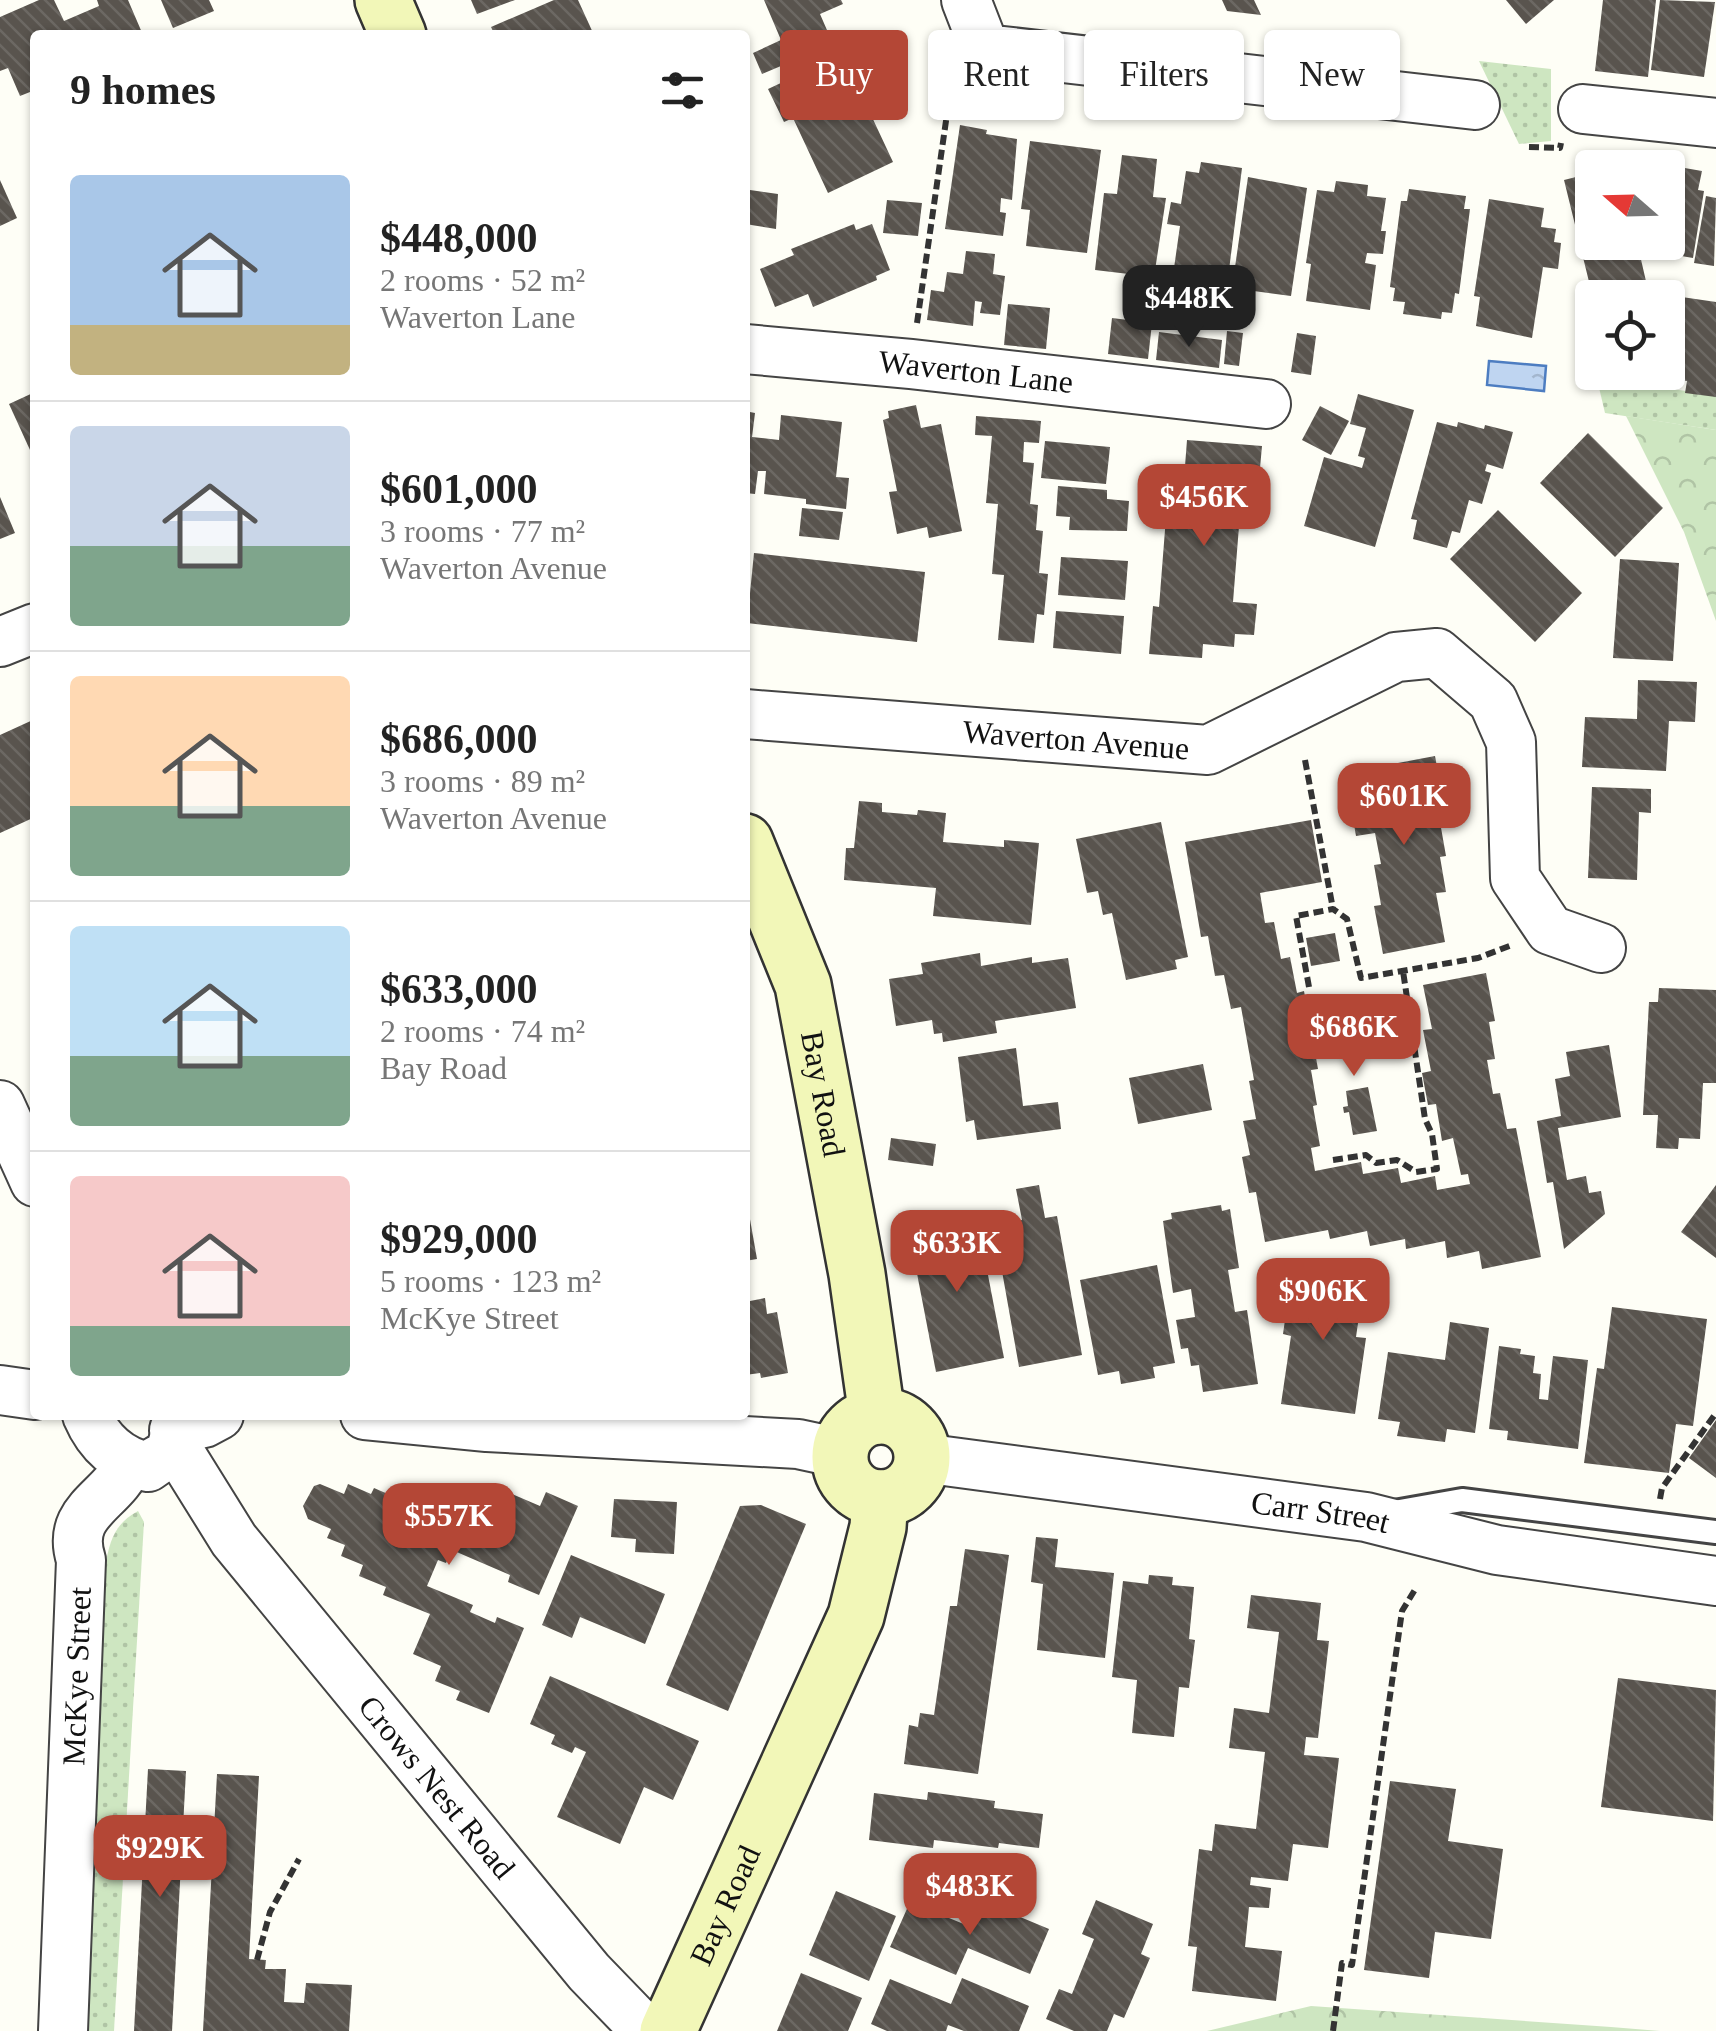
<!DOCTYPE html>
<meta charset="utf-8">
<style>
:root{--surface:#fff;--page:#f2f2f2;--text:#222;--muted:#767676;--line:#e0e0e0;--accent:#b44736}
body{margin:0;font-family:"Times New Roman",serif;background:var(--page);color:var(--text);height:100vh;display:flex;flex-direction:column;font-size:38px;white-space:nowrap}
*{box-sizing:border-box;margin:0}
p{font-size:32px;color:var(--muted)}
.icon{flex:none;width:55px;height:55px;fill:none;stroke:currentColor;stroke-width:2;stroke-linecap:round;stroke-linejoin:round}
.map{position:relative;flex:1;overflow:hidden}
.details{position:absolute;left:30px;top:30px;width:720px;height:1390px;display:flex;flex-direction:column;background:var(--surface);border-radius:10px;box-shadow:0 2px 8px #0004}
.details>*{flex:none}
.hud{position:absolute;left:780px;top:30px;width:785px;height:90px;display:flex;gap:20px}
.needle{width:65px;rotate:290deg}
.buttons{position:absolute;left:1575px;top:150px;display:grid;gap:20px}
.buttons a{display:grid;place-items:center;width:110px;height:110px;border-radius:10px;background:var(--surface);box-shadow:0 2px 8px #0004;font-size:50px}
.price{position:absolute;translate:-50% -85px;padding:0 22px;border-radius:20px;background:var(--accent);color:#fff;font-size:32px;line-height:65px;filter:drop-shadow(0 2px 5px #0008)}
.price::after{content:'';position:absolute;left:50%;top:60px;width:30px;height:22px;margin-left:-15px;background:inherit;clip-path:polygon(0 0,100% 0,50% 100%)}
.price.on{background:#222;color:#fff}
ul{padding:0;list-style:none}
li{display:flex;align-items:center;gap:30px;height:250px;padding:0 40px}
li+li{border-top:2px solid var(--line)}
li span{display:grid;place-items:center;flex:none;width:280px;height:200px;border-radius:10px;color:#555}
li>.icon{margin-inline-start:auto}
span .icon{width:120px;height:120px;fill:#fffc;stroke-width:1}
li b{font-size:42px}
h2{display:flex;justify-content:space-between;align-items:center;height:120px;padding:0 40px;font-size:42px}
.chip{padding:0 35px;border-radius:10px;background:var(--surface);box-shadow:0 2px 8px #0004;font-size:35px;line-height:90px}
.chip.on{background:var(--accent);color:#fff}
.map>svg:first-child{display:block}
</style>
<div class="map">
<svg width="1716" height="2031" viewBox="0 0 1716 2031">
<defs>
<pattern id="grass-dots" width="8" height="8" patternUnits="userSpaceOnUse" patternTransform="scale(2.5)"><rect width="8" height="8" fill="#cee6c1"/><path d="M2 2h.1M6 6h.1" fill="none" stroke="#b0c4a5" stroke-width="1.8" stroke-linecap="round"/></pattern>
<pattern id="park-crowns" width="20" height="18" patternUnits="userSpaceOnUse" patternTransform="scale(2.5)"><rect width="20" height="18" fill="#cee6c1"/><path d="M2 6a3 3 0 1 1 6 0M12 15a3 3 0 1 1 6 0" fill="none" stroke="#b0c4a5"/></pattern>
<pattern id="water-ripples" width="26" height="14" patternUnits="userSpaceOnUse" patternTransform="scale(2.5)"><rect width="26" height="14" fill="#bfd5f1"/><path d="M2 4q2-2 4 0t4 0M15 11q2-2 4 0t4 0" fill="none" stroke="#a3b6ce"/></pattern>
<pattern id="building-back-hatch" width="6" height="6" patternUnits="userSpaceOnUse" patternTransform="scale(2.5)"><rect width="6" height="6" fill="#59544e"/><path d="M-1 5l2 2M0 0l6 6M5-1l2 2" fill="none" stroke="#6c6863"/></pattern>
</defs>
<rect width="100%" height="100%" fill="#fefef6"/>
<g fill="url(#grass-dots)">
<polygon points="1479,61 1551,69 1551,141 1519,144"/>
<polygon points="1597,379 1716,395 1716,430 1605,413"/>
<path d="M138,1511L144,1522L114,2031H79L105,1566C110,1541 114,1524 138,1511Z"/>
</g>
<g fill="url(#park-crowns)">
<polygon points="1626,416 1716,430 1716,621 1684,532"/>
<polygon points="1311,2006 1611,2027 1660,2031 1207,2031"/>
</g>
<polygon fill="url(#water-ripples)" stroke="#4d7dc1" stroke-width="2.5" points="1489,361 1546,366 1544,391 1487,385"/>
<g fill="url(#building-back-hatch)">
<polygon points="39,0 54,0 64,21 99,6 97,0 128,0 143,35 35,35 35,90 20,96 8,68 0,71 0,17"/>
<polygon points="161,0 209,0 214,11 173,28"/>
<polygon points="471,0 515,0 477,14"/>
<polygon points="554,0 578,0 594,35 495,35 491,27"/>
<polygon points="764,0 841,0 843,4 820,14 833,44 762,74 753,53 781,40"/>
<polygon points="1222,0 1254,0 1261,15 1227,11"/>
<polygon points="1506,0 1554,0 1526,24"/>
<polygon points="1603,0 1656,0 1648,77 1595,71"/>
<polygon points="1660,0 1715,2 1704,77 1651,70"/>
<polygon points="860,46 873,75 856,83 893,162 828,193 793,118 784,122 768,89"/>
<polygon points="960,125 987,130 986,134 1017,139 1012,200 1001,198 1000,212 1006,213 1003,236 945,229"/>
<polygon points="1030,141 1101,150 1087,253 1026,246 1030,210 1021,209"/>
<polygon points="1122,155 1157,159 1153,197 1166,198 1154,277 1095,270 1104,193 1117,194"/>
<polygon points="1201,162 1242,168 1223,317 1168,310 1180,226 1167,224 1171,202 1181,204 1186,171 1199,173"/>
<polygon points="1673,166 1702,171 1698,190 1704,191 1693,258 1658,252 1659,242 1668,242 1668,196"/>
<polygon points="1592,173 1592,242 1637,242 1648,290 1616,298 1593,298 1564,180"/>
<polygon points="1248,177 1307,188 1291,296 1232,288"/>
<polygon points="0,180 17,218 0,226"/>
<polygon points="745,181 750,190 778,194 776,229 745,224"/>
<polygon points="1336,181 1368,185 1367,196 1386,198 1381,231 1386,231 1383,254 1367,253 1365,263 1376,265 1370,310 1306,301 1311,264 1306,263 1317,190 1334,192"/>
<polygon points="1409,189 1466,196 1464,209 1470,209 1459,294 1455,293 1452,313 1442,312 1441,319 1403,314 1405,302 1393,301 1395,288 1390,287 1401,201 1407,201"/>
<polygon points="1706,196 1716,198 1714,266 1694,263"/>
<polygon points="1489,199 1544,208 1541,227 1556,229 1554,242 1561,243 1558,269 1543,267 1532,338 1476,326 1480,297 1474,296"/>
<polygon points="887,200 922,203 918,236 883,233"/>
<polygon points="854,224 856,230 872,224 890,270 876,276 877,280 813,307 808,294 775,307 760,269 794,255 791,249"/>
<polygon points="966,251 995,254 993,274 1005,276 1000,315 980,313 982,302 975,301 973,326 927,320 931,290 944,292 947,272 963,274"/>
<polygon points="1675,296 1716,302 1716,397 1685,393 1687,381 1664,378 1664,372 1668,372"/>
<polygon points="1008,304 1050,308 1046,349 1004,345"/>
<polygon points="1112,318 1152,323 1148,359 1108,354"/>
<polygon points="1227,331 1243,333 1239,366 1224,364"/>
<polygon points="1159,332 1222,340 1219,368 1156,360"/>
<polygon points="1297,333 1316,336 1311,375 1291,372"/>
<polygon points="35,392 35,448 30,450 9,404"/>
<polygon points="1358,394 1414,410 1375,547 1304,526 1324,457 1362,468 1365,458 1358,456 1366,428 1350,424"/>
<polygon points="916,405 921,428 941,424 962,531 929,538 927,527 897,534 889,492 897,491 883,420 889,418 888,411"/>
<polygon points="1320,406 1349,421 1331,455 1302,440"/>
<polygon points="745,411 755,413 752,437 779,440 781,415 842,422 836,477 849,478 846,509 806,504 806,499 764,494 766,471 758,471 755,494 745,493"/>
<polygon points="976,416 1041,421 1039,443 1024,442 1023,462 1034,463 1030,504 1038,505 1036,530 1043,531 1039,573 1048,574 1044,615 1037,614 1034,643 998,640 1004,575 992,574 998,504 986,503 992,436 975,435"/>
<polygon points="1437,422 1457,427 1458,422 1484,429 1485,425 1513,432 1503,469 1487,464 1485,471 1491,473 1482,504 1469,500 1460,533 1452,531 1447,548 1413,539 1417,520 1411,519"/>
<polygon points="1588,433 1663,508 1615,557 1540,483"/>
<polygon points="1187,440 1262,446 1257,501 1241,501 1233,602 1257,604 1254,635 1235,634 1234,647 1203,644 1202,658 1149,654 1153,606 1159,607 1166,517 1161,517 1165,464 1185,466"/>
<polygon points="1045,441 1110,447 1106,484 1041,478"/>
<polygon points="1058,486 1107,490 1107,499 1129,501 1127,531 1069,530 1070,517 1056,516"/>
<polygon points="0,497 15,533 0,539"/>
<polygon points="802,508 843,512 839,540 799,536"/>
<polygon points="1498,510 1582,593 1535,642 1450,559"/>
<polygon points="754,553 925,572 917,642 747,623"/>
<polygon points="1061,557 1128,561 1125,600 1058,595"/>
<polygon points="1620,559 1679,563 1673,661 1613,658"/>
<polygon points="1056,611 1124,616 1121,654 1053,648"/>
<polygon points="1638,680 1697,682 1695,722 1669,721 1666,771 1582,767 1585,717 1637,719"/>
<polygon points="35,719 35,817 0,833 0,735"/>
<polygon points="1435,756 1447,820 1440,822 1446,856 1440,857 1446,892 1436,893 1445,942 1383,954 1374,906 1381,905 1374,865 1381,864 1375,833 1356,836 1345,773"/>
<polygon points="1592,787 1651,789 1651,813 1639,812 1637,880 1588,878"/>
<polygon points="859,801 882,803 882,812 917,815 918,810 946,813 943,842 1004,847 1004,840 1039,843 1031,925 933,916 936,888 844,880 846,848 854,848"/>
<polygon points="1311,820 1322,882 1260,893 1265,923 1274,922 1281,959 1290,957 1297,993 1304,991 1318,1069 1311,1070 1317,1105 1313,1106 1320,1146 1311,1148 1315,1171 1361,1162 1363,1174 1398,1168 1401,1183 1435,1176 1437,1190 1470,1184 1468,1174 1461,1175 1453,1138 1442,1141 1436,1104 1428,1105 1422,1073 1431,1071 1423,1030 1432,1029 1423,985 1486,973 1495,1021 1489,1022 1495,1059 1487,1060 1493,1094 1500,1093 1507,1129 1516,1128 1541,1257 1482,1269 1479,1251 1447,1258 1445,1241 1406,1249 1405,1239 1370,1246 1367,1231 1330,1239 1328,1230 1265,1242 1256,1192 1249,1193 1242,1157 1250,1155 1243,1121 1256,1119 1249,1081 1254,1080 1241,1007 1231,1009 1224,975 1215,976 1208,936 1201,937 1185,842"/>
<polygon points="1161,822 1188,957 1175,960 1177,969 1126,980 1112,913 1103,915 1098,891 1087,893 1076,839"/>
<polygon points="1335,933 1340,961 1311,966 1306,938"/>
<polygon points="980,953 981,966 1032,957 1032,963 1068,958 1076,1008 995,1021 997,1033 943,1042 942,1033 934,1034 932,1020 896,1026 889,979 923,974 921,963"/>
<polygon points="1659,988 1716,990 1716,1083 1703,1083 1700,1139 1679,1138 1678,1149 1656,1148 1658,1115 1643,1115 1649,1002 1658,1002"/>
<polygon points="1609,1045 1621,1117 1558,1128 1567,1180 1586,1176 1589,1193 1601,1191 1605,1214 1564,1249 1553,1182 1547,1183 1537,1121 1561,1116 1555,1079 1570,1076 1566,1052"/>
<polygon points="1016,1048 1023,1106 1058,1102 1061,1129 977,1140 974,1120 966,1122 958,1057"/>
<polygon points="1203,1064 1212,1110 1138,1124 1129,1078"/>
<polygon points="1368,1087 1377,1131 1353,1135 1349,1112 1344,1113 1343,1107 1348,1106 1346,1091"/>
<polygon points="891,1138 936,1144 933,1166 888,1160"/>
<polygon points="1039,1185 1045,1218 1057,1216 1082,1355 1019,1367 994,1226 1022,1220 1016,1189"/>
<polygon points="1716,1185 1716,1258 1681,1232"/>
<polygon points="1221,1205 1222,1211 1230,1209 1239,1268 1228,1270 1235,1312 1247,1310 1258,1384 1203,1392 1199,1365 1191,1366 1188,1348 1181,1349 1176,1320 1195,1317 1191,1289 1173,1293 1163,1221 1172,1219 1171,1213"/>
<polygon points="745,1208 748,1208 757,1259 745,1261"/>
<polygon points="977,1218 1004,1358 936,1372 909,1232"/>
<polygon points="1157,1265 1175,1363 1153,1367 1155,1378 1121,1384 1119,1371 1098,1375 1080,1280"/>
<polygon points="1292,1271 1364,1281 1356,1337 1366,1338 1355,1414 1281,1404 1291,1336 1283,1334"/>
<polygon points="765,1298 767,1314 777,1312 788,1373 761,1378 760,1373 745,1375 745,1302"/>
<polygon points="1612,1307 1707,1319 1693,1426 1676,1424 1669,1473 1584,1463 1597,1368 1604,1369"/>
<polygon points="1450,1322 1489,1328 1475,1433 1447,1429 1445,1442 1397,1436 1400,1422 1378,1419 1388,1352 1445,1360"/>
<polygon points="1499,1346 1521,1349 1520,1354 1535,1356 1533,1373 1541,1374 1539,1399 1548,1400 1553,1356 1588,1360 1578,1449 1507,1440 1508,1431 1489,1429"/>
<polygon points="1716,1420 1716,1478 1689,1458"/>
<polygon points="320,1484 344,1494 348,1484 371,1494 374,1488 397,1498 393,1509 414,1518 428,1485 465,1500 469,1491 506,1507 512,1494 540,1506 546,1492 578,1506 539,1595 508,1582 510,1575 452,1550 446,1563 438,1560 427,1586 473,1605 470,1612 495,1623 497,1617 524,1628 489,1713 456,1700 460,1691 435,1681 441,1666 413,1654 430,1614 383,1595 386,1587 359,1576 363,1565 341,1556 345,1545 327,1538 331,1529 308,1519 303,1506 314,1486"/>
<polygon points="614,1499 677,1502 674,1554 635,1552 636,1539 611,1537"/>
<polygon points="761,1505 806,1524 728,1711 666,1685 740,1506"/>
<polygon points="1036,1537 1058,1539 1055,1567 1114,1573 1105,1658 1037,1650 1043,1584 1031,1582"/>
<polygon points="965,1549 1009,1555 978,1774 904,1764 909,1725 918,1727 920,1713 934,1715 950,1606 957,1606"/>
<polygon points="571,1555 665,1594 645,1644 580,1617 572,1638 542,1625"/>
<polygon points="1149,1575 1173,1577 1172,1585 1194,1587 1189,1639 1195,1640 1189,1688 1179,1687 1174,1737 1132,1733 1137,1680 1112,1677 1123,1581 1148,1584"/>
<polygon points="1251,1595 1321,1603 1317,1640 1329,1641 1318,1738 1306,1737 1304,1755 1339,1758 1328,1848 1293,1844 1288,1881 1251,1877 1250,1885 1271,1888 1269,1908 1249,1907 1245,1947 1282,1951 1276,2001 1192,1991 1197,1947 1188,1946 1199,1849 1212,1851 1215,1824 1256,1829 1265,1752 1229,1748 1234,1708 1269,1713 1279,1632 1247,1628"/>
<polygon points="550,1676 699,1741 673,1800 644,1787 620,1844 557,1817 586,1752 575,1747 572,1753 551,1744 555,1735 530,1724"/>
<polygon points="1618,1678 1716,1690 1713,1821 1601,1807"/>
<polygon points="148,1769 186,1771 172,2031 134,2031"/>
<polygon points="217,1774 259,1776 249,1959 266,1960 265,1969 286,1969 284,2002 304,2003 306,1983 352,1985 349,2031 203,2031"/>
<polygon points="1390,1781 1456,1789 1448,1841 1503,1849 1491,1939 1435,1932 1429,1978 1364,1970"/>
<polygon points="928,1792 995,1801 994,1808 1043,1814 1039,1848 999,1843 998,1848 934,1840 933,1848 869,1840 874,1793 927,1800"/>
<polygon points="836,1891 896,1916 869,1981 809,1955"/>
<polygon points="1096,1900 1153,1924 1141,1954 1150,1958 1124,2018 1114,2014 1107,2031 1074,2031 1046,2019 1059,1989 1072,1994 1094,1939 1082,1934"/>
<polygon points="982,1901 1049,1929 1030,1974 968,1948 956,1975 890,1947 910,1902 971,1927"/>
<polygon points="801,1973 862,1998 848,2031 777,2031"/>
<polygon points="962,1978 1029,2006 1019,2031 964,2031 948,2025 946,2031 887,2031 871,2024 890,1979 951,2004"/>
</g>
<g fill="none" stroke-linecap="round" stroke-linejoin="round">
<g stroke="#444" stroke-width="28">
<polyline id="lane" points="1394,1512 1462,1500 1716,1532"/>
</g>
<g stroke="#444" stroke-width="52">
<g id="street">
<polyline points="966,0 985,49 1475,105"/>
<polyline points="1583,109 1716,123"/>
<path id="s1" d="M745,349L911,364L1266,404"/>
<polyline points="0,642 35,628"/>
<path id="s2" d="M745,714L1208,750L1396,657L1437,653L1493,701L1511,742L1515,878L1550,930L1601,948"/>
<polyline points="0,1105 35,1182"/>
<polyline points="0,1390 35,1395"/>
<path d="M87,1415C99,1443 119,1461 148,1467L158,1460"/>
<polyline points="365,1415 487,1427 798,1444 840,1453"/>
<polyline points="174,1430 204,1423 219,1415"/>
<path id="s3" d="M173,1442L234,1540L589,1972L646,2031"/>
<path id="s4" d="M922,1458L1366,1517L1497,1550L1716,1581"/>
<path id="s5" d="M63,2031L81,1560C65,1510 112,1502 129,1463"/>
</g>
</g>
<g stroke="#333" stroke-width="60">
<g id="secondary">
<polyline points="383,0 398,35"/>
<path id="s6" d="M745,842L803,985L857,1274L877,1416"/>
<circle cx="881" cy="1457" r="41"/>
<path id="s7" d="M668,2031L856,1616L878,1527L880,1498"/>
</g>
</g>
<g stroke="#333" stroke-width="6" stroke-dasharray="10 5" stroke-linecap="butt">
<polyline points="1529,147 1560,148 1561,143"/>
<polyline points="917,323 952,79"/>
<polyline points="1305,760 1333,909"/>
<polyline points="1309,987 1296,916 1333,909 1347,919 1361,978 1478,958 1512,945"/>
<polyline points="1333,1160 1366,1155 1376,1163 1397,1160 1416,1172 1437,1169 1432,1134 1425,1119 1403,971"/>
<polyline points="1660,1499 1662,1488 1716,1413"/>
<polyline points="257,1960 270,1912 299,1859"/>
<polyline points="1333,2031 1342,1963 1352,1965 1402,1611 1416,1588"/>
</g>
<use href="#lane" stroke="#fff" stroke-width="22"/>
<use href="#street" stroke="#fff" stroke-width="48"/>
<use href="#secondary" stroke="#f2f7b8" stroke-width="55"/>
</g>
<g text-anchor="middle" stroke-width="10" stroke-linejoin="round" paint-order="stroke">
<g font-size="32" fill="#111" stroke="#fff">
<text dy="11" stroke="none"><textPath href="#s1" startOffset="232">Waverton Lane</textPath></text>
<text dy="11" stroke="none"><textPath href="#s2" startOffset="332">Waverton Avenue</textPath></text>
<text dy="11" stroke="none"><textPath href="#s6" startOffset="265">Bay Road</textPath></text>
<text dy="11" stroke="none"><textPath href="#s4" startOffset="402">Carr Street</textPath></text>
<text dy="11" stroke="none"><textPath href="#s5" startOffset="355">McKye Street</textPath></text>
<text dy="11" stroke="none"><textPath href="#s3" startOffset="435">Crows Nest Road</textPath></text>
<text dy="11" stroke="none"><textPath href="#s7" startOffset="138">Bay Road</textPath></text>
</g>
</g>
</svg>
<div class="buttons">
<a><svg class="needle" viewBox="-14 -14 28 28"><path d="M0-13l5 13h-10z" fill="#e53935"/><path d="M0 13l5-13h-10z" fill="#767676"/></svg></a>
<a><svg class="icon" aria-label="locate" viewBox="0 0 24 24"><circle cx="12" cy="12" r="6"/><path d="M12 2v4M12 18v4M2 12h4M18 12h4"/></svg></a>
</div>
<b class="price on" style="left:1189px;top:350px">$448K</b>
<b class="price" style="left:1204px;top:549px">$456K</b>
<b class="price" style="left:1404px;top:848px">$601K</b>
<b class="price" style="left:1354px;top:1079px">$686K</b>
<b class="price" style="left:957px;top:1295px">$633K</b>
<b class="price" style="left:1323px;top:1343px">$906K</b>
<b class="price" style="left:449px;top:1568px">$557K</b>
<b class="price" style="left:160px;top:1900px">$929K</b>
<b class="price" style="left:970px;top:1938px">$483K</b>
<div class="hud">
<a class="chip on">Buy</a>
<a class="chip">Rent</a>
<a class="chip">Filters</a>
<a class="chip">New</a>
</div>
<section class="details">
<h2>9 homes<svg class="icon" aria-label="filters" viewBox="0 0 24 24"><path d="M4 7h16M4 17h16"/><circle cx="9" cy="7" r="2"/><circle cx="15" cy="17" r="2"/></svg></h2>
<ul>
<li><span style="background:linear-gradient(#a9c7e8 75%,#c2b280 0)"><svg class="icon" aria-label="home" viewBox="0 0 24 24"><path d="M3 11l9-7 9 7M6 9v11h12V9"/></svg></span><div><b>$448,000</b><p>2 rooms · 52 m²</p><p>Waverton Lane</p></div></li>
<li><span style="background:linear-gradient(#c9d6e8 60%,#7fa58c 0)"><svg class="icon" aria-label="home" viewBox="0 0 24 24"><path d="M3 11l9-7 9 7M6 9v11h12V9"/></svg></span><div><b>$601,000</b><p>3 rooms · 77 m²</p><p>Waverton Avenue</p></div></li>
<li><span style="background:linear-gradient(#ffd9b3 65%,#7fa58c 0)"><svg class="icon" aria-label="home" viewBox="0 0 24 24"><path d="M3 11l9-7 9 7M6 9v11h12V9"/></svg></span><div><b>$686,000</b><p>3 rooms · 89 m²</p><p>Waverton Avenue</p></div></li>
<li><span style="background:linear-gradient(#bfe0f5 65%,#7fa58c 0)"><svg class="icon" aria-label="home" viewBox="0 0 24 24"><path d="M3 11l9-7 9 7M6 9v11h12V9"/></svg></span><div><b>$633,000</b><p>2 rooms · 74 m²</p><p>Bay Road</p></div></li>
<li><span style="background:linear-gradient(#f6c9c9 75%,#7fa58c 0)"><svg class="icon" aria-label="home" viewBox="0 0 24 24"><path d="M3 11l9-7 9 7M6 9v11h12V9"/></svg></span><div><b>$929,000</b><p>5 rooms · 123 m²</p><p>McKye Street</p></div></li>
</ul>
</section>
</div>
